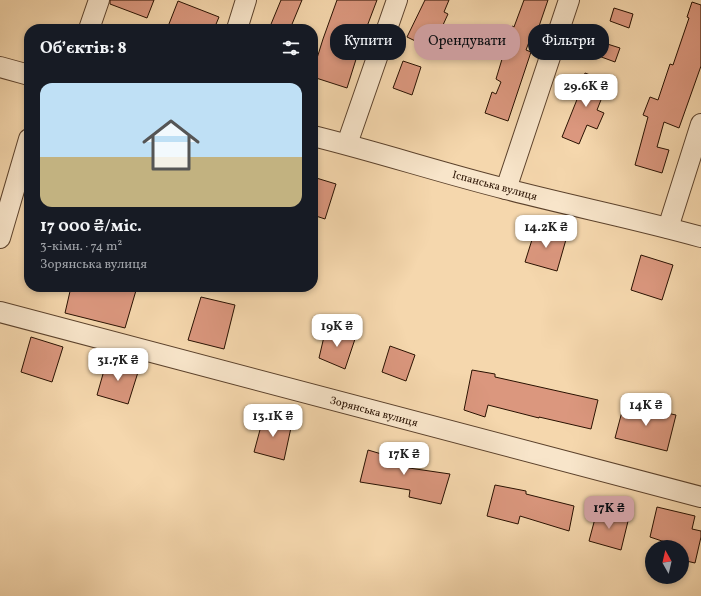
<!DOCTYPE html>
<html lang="uk">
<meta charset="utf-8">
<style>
:root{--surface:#171b24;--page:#242831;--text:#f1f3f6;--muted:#9ea1a6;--line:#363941;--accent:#c59692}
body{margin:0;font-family:Vollkorn,serif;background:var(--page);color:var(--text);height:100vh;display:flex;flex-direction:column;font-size:15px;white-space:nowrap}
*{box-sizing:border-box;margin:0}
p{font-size:13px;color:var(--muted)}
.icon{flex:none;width:22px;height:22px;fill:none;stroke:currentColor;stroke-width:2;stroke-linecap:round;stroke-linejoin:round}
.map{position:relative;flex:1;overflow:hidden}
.drawer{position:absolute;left:24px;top:24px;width:294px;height:268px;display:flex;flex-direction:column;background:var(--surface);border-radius:16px;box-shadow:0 2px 6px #0003}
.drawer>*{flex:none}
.banner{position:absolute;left:330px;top:24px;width:311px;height:36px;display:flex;gap:8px}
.needle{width:26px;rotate:352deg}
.controls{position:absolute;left:645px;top:540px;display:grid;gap:8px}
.controls a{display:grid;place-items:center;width:44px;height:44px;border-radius:50%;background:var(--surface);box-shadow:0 2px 6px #0003;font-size:20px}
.price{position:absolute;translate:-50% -34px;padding:0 9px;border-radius:8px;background:#fff;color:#222;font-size:13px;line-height:26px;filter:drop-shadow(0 1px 2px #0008)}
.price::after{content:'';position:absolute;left:50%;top:24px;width:12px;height:9px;margin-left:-6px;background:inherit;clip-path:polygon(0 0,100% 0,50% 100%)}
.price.selected{background:var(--accent);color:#111}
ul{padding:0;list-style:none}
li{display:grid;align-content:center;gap:8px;height:212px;padding:0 16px}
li+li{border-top:1px solid var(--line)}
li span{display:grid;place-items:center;height:124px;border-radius:12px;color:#555}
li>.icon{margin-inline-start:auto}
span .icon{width:72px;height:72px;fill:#fffc;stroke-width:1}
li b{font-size:17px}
h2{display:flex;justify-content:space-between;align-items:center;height:48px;padding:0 16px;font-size:17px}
.tag{padding:0 14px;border-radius:16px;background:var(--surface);box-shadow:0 2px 6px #0003;font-size:14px;line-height:36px}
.tag.selected{background:var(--accent);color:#111}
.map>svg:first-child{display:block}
</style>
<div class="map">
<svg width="701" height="596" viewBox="0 0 701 596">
<rect width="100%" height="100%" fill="#f5d7ad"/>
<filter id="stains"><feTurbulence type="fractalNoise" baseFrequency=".005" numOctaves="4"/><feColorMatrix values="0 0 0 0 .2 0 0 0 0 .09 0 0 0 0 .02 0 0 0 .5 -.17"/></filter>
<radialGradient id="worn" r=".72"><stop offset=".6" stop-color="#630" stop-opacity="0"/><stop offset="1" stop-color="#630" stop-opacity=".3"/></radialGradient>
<g fill="#db977e" stroke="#291101">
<polygon points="110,0 154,0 147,18 110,4"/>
<polygon points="281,0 302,0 290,29 269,29"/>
<polygon points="337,0 377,0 363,37 347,88 313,77 313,71 323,39"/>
<polygon points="425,0 449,0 444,12 448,14 432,49 407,37"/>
<polygon points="524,0 548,0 536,35 532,34 526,50 531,52 508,121 485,113 492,92 496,94 501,82 496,79 512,26 514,27"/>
<polygon points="178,1 219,17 214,29 167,29"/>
<polygon points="692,2 701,5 701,66 679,128 664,122 657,147 669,150 662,173 635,165 648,117 643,115 650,97 658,100 670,64 673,65 689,18 687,17"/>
<polygon points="614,8 633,14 629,28 610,21"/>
<polygon points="601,42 620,48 615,62 596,55"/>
<polygon points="403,61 421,67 412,95 393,88"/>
<polygon points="585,73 608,82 597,110 604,113 597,129 587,125 579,144 562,137 580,92 578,91"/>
<polygon points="313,177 336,184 325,219 313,215"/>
<polygon points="536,227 567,236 557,271 525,262"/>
<polygon points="641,255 673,265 662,300 631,290"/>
<polygon points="71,287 137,287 125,328 65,313"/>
<polygon points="201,297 235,305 224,349 188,340"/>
<polygon points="326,328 356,336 345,369 319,358"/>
<polygon points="31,337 63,347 52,382 21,372"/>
<polygon points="390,346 415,355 406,381 382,372"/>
<polygon points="107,360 139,369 128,404 97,395"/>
<polygon points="472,370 495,374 495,377 598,400 591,429 539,417 539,418 488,405 485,417 464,410"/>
<polygon points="624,404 676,415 667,451 615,438"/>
<polygon points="264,415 292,423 284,460 254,452"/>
<polygon points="400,447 413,448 409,468 450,474 441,504 409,497 410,490 360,482 368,450 395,458"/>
<polygon points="495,485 526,491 526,494 574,506 569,531 520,516 518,524 487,516"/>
<polygon points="657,507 695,516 692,529 701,531 701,537 695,563 682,560 682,547 674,547 674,545 650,537"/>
<polygon points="597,511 629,517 621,550 589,541"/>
</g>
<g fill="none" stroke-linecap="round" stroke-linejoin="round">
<g stroke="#5c422c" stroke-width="22">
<g id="minor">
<polyline points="89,29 99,0"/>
<polyline points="237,29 246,0"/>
<polyline points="0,67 29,75"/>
<path d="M313,136C378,152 442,173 506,189C571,206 637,219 701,237"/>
<polyline points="347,144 397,0"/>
<polyline points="506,189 569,0"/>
<polyline points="668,228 701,124"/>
<polyline points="0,238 29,139"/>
<polyline points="0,312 701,497"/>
</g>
</g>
<use href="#minor" stroke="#f8e5ca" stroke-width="20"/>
</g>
<g text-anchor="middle" stroke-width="3" stroke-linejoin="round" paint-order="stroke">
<g font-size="11" fill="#291101" stroke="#f8e5ca">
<text transform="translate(495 185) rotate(15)" y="4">Іспанська вулиця</text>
<text transform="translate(374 411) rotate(15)" y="4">Зорянська вулиця</text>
</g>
</g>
<rect width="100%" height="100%" filter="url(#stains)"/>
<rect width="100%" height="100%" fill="url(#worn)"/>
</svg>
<div class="controls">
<a><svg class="needle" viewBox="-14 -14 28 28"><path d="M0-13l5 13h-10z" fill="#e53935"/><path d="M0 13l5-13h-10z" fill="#9ea1a6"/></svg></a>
</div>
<b class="price" style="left:586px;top:108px">29.6K ₴</b>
<b class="price" style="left:546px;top:249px">14.2K ₴</b>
<b class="price" style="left:337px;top:348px">19K ₴</b>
<b class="price" style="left:118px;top:382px">31.7K ₴</b>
<b class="price" style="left:646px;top:427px">14K ₴</b>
<b class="price" style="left:273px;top:438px">13.1K ₴</b>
<b class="price" style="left:404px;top:476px">17K ₴</b>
<b class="price selected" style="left:609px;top:530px">17K ₴</b>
<div class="banner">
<a class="tag">Купити</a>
<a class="tag selected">Орендувати</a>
<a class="tag">Фільтри</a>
</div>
<section class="drawer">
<h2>Об’єктів: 8<svg class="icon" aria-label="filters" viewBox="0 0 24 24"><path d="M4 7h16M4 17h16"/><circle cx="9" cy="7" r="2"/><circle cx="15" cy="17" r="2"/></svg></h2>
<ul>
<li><span style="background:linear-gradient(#bfe0f5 60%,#c2b280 0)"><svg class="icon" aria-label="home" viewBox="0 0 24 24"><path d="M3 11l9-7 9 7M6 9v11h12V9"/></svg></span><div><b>17 000 ₴/міс.</b><p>3-кімн. · 74 m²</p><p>Зорянська вулиця</p></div></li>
</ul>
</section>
</div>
